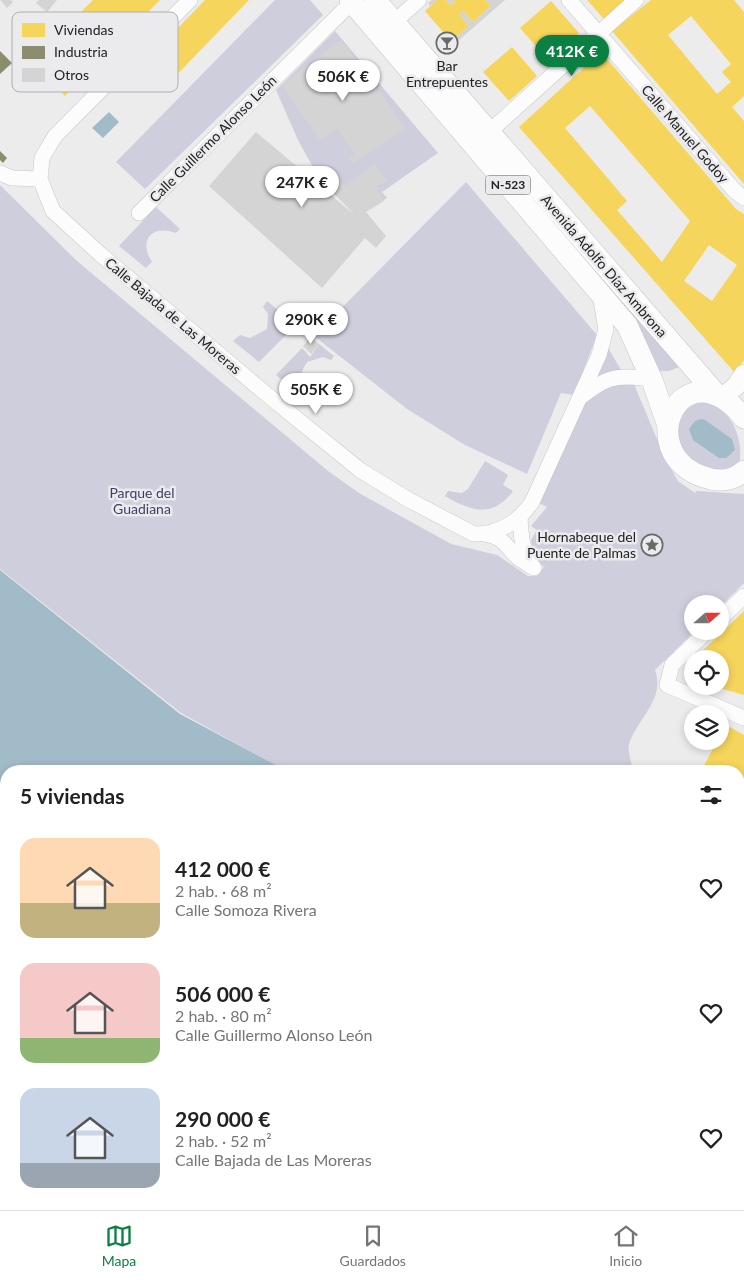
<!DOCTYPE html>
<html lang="es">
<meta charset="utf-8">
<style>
:root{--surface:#fff;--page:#f6f6f6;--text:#202124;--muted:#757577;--line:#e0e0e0;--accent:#0b8043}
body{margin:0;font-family:Lato,sans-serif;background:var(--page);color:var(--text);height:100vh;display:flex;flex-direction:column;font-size:19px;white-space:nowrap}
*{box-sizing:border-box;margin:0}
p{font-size:16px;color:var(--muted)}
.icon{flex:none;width:28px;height:28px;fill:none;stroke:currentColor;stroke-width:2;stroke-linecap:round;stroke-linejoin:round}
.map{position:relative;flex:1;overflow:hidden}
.panel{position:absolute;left:0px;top:765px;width:745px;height:445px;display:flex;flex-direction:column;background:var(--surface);border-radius:20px 20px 0 0;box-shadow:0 2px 8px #0003}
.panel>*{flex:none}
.needle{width:32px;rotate:69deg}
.fabs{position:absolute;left:684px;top:595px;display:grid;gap:10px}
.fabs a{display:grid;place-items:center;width:45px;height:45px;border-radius:50%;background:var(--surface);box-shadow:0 2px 8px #0003;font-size:25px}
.price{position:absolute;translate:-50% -42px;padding:0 11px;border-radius:18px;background:#fff;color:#222;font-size:16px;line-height:32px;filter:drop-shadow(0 1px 2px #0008)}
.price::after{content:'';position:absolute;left:50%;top:30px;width:15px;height:11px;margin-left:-8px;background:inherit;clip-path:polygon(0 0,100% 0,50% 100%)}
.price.on{background:var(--accent);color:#fff}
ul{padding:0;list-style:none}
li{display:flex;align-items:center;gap:15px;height:125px;padding:0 20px}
li span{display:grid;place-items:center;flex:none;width:140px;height:100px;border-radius:15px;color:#555}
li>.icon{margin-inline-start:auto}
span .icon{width:60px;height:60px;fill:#fffc;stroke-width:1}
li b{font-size:21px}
h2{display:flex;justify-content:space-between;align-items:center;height:60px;padding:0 20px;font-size:21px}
.tabs{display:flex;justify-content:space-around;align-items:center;height:70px;border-top:1px solid var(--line);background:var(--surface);font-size:14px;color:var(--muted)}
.tabs a{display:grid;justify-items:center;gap:2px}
.tabs .on{color:var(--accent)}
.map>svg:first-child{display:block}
</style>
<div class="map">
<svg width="744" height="1210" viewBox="0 0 744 1210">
<rect width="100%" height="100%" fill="#ececec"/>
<g fill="#cecedd">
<polygon points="275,0 310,0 323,15 145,189 116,162"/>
<polygon points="335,31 438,153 382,192 387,198 357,217 319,178 298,140 276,90"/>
<polygon points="430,84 682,366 669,371 655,371"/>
<polygon points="466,182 597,335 574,395 561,393 527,474 465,445 407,409 314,336"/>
<path d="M0,185L77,261L328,471L359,493L451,544L497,555L528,576H537L544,567L535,558L531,540L537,530L531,526L547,507L539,503L586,401L602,387L633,382L665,458L678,481L695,493L696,491L744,494V583L720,607V604H692V631H695L655,670C666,699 637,719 629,744C627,751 632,764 633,771H290L275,765L181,713L0,569Z"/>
<path d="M156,207L180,229L176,233C152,224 138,240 152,262L146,268L119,246Z"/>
<polygon points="267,301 296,325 259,362 233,341 240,335 250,338 267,329 268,314 263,307"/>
<path d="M319,344L334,356L331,360L323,357L307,362C300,373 299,379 306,391L302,396L276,375L302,348L310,357Z"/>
<polygon points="607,346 621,370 595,376"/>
<path d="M701,401C706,402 712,403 716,405C735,417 744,445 739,466L716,471L695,462L683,450L676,434L679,413Z"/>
<path d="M485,461L508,475L503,485L513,491C492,519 471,511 445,496L448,491L462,493L468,489Z"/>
<polygon points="739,919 744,926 744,1147 739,1144"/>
</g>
<g fill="#a2bbc9">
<polygon points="109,112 119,122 103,138 92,128"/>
<polygon points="701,419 705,420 732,439 735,450 726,458 719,458 693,440 689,429 695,421"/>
<polygon points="0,570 180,714 287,771 6,771 6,1019 0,1015"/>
<polygon points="0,1094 6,1099 6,1153 0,1153"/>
<polygon points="739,1145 744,1148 744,1210 249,1210 249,1204 739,1204"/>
<polygon points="54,1204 134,1204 143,1210 60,1210"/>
</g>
<g fill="#f6d55c" fill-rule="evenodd">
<polygon points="93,0 160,0 65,96 31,62"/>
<polygon points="205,0 249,0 164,88 141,66"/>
<polygon points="437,0 446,0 451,5 455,2 453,0 485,0 491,6 473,22 463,11 459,14 469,26 451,41 425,11"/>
<polygon points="587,0 627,0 604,19"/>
<path d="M651,0H734L744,12V96L732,107L744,121V184L612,31ZM691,16L731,64L722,72L731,82L717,94L668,35Z"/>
<polygon points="551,1 579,33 548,60 520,28"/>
<polygon points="512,47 537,76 509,101 483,72"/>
<path d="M601,52L736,209L744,214V360L735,373L519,127ZM590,106L690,221L662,262L617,210L627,201L565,128ZM709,245L737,265L712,301L684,281Z"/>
<polygon points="744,611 744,695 712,686 720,686 720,659 694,659"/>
<polygon points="692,660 692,676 683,669"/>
<polygon points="726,725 744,735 744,883 739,872 739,771 701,771 717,741 720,741 720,736"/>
</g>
<g fill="#8c8c6e">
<polygon points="0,51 12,63 0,74"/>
<polygon points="0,151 7,158 3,163 0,160"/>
</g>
<g fill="#d4d4d4">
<polygon points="0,0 11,0 13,2 7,8"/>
<polygon points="39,0 57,0 47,12 36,3"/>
<polygon points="432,0 437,0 430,6 428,3"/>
<polygon points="446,0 453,0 455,2 451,5"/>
<polygon points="485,0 505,0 459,40 456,37 469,26 459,14 463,11 473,22 491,6"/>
<polygon points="341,40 406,128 353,163 348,158 355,154 337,129 320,140 281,85"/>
<polygon points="256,132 356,216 319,178 332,169 345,186 374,164 387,181 376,187 384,201 366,212 386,236 376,248 365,238 322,288 209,186"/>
<polygon points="311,337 319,344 311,354 303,346"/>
</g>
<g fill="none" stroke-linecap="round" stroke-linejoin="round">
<g stroke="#c7c7c7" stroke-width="16">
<g id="minor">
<path d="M190,0L55,136L42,158L40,179L53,211L100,254L265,393L360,470L409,500L474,534C497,535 519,522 532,502L599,355L606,329L600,295"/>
<polyline points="569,0 735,191 744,198"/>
<polyline points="393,23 419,0"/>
<polyline points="489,132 636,0"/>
<polyline points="0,173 12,178 40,179"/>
<polyline points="139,213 352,2"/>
<path d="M582,396C603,380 614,374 642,378"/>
<path d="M520,518C521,535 522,551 532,565"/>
<path d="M485,534C502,536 506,546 517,557C522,561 529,565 534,568"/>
<polyline points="720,619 744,596"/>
<polyline points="707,631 672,665 667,685 744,718"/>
</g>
</g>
<g stroke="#c7c7c7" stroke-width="20">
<polyline id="major" points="723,397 736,386 744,374"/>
</g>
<g stroke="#c7c7c7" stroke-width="22">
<g id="highway">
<polyline points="350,0 627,325 652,380 667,423"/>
<polyline points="375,0 717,395"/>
<path d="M744,418C683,343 630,452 704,477C718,482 733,481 744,471"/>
</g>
</g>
<use href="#minor" stroke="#fcfcfc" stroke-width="15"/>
<use href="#major" stroke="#fcfcfc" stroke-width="19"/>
<use href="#highway" stroke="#fcfcfc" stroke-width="21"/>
</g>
<defs>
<g id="bar-ring" transform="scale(1.125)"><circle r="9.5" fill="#ebebed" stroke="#686969" stroke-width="1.5"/><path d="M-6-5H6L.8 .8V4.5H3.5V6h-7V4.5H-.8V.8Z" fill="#686969"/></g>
<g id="sight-ring" transform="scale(1.125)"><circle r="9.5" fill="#ebebed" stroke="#686969" stroke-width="1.5"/><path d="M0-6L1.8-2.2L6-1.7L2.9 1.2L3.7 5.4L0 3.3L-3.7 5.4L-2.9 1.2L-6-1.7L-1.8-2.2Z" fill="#686969"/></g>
</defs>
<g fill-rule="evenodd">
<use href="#bar-ring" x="447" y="43"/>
<use href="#sight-ring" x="652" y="545"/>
</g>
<g text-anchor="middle" stroke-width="5" stroke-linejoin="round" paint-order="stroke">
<rect fill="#ebebed" stroke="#5e5e5f" stroke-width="1" x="485.5" y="175.5" width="45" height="19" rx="4"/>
<g font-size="12" font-weight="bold" fill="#212222">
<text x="508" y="189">N-523</text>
</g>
<g font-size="14" fill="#212222" stroke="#ebebed">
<text x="447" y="71">Bar<tspan x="447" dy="16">Entrepuentes</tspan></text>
<text x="636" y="542" text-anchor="end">Hornabeque del<tspan x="636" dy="16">Puente de Palmas</tspan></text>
</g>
<g font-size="14" fill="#212222" stroke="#ebebed">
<text transform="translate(685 134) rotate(49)" y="5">Calle Manuel Godoy</text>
<text transform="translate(213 139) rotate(-45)" y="5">Calle Guillermo Alonso León</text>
<text transform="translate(604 266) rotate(49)" y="5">Avenida Adolfo Díaz Ambrona</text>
<text transform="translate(173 316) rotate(40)" y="5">Calle Bajada de Las Moreras</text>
</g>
<g font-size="14" fill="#3d3c6b" stroke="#ebebed">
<text x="142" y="498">Parque del<tspan x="142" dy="16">Guadiana</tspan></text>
</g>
</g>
<rect x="12" y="12" width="166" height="80" rx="8" fill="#ebebed" stroke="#aeafb0" stroke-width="1"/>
<rect x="22" y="23" width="23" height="14" fill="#f6d55c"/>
<rect x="22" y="46" width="23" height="13" fill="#8c8c6e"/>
<rect x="22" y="68" width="23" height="14" fill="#d4d4d4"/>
<g font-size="14" fill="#212222">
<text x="54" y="35">Viviendas</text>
<text x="54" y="57">Industria</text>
<text x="54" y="80">Otros</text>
</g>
</svg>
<div class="fabs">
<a><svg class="needle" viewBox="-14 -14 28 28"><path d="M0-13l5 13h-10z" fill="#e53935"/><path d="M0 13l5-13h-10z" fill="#757577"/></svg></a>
<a><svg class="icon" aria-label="locate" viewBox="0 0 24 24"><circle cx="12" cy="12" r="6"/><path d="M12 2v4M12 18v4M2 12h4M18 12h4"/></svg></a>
<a><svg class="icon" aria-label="layers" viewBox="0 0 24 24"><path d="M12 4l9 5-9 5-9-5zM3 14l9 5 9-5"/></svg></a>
</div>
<b class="price on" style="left:572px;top:77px">412K €</b>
<b class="price" style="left:343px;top:102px">506K €</b>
<b class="price" style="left:302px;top:208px">247K €</b>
<b class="price" style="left:311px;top:345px">290K €</b>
<b class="price" style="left:316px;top:415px">505K €</b>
<section class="panel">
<h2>5 viviendas<svg class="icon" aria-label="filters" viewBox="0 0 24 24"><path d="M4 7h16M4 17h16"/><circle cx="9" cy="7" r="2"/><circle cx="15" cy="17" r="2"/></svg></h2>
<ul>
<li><span style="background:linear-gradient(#ffd9b3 65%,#c2b280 0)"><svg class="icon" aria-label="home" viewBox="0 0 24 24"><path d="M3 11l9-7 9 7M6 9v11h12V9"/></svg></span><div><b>412 000 €</b><p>2 hab. · 68 m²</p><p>Calle Somoza Rivera</p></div><svg class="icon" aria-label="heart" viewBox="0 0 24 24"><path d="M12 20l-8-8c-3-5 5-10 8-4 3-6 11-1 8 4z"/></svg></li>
<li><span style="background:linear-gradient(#f6c9c9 75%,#8fb573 0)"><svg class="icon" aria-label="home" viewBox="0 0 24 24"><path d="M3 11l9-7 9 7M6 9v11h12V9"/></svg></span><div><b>506 000 €</b><p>2 hab. · 80 m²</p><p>Calle Guillermo Alonso León</p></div><svg class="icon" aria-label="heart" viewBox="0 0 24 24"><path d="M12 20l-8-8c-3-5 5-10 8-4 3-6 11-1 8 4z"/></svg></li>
<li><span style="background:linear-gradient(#c9d6e8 75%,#9aa5b1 0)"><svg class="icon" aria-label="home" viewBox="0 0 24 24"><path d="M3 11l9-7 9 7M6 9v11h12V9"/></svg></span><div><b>290 000 €</b><p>2 hab. · 52 m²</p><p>Calle Bajada de Las Moreras</p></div><svg class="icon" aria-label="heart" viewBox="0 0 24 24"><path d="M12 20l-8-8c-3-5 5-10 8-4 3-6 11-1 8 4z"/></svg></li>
</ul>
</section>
</div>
<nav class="tabs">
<a class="on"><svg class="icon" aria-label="map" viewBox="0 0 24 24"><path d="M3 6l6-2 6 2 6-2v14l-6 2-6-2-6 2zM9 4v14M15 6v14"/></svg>Mapa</a>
<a><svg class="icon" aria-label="saved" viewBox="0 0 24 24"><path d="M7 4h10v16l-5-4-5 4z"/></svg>Guardados</a>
<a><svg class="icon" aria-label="home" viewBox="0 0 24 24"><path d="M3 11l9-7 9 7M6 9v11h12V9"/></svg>Inicio</a>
</nav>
